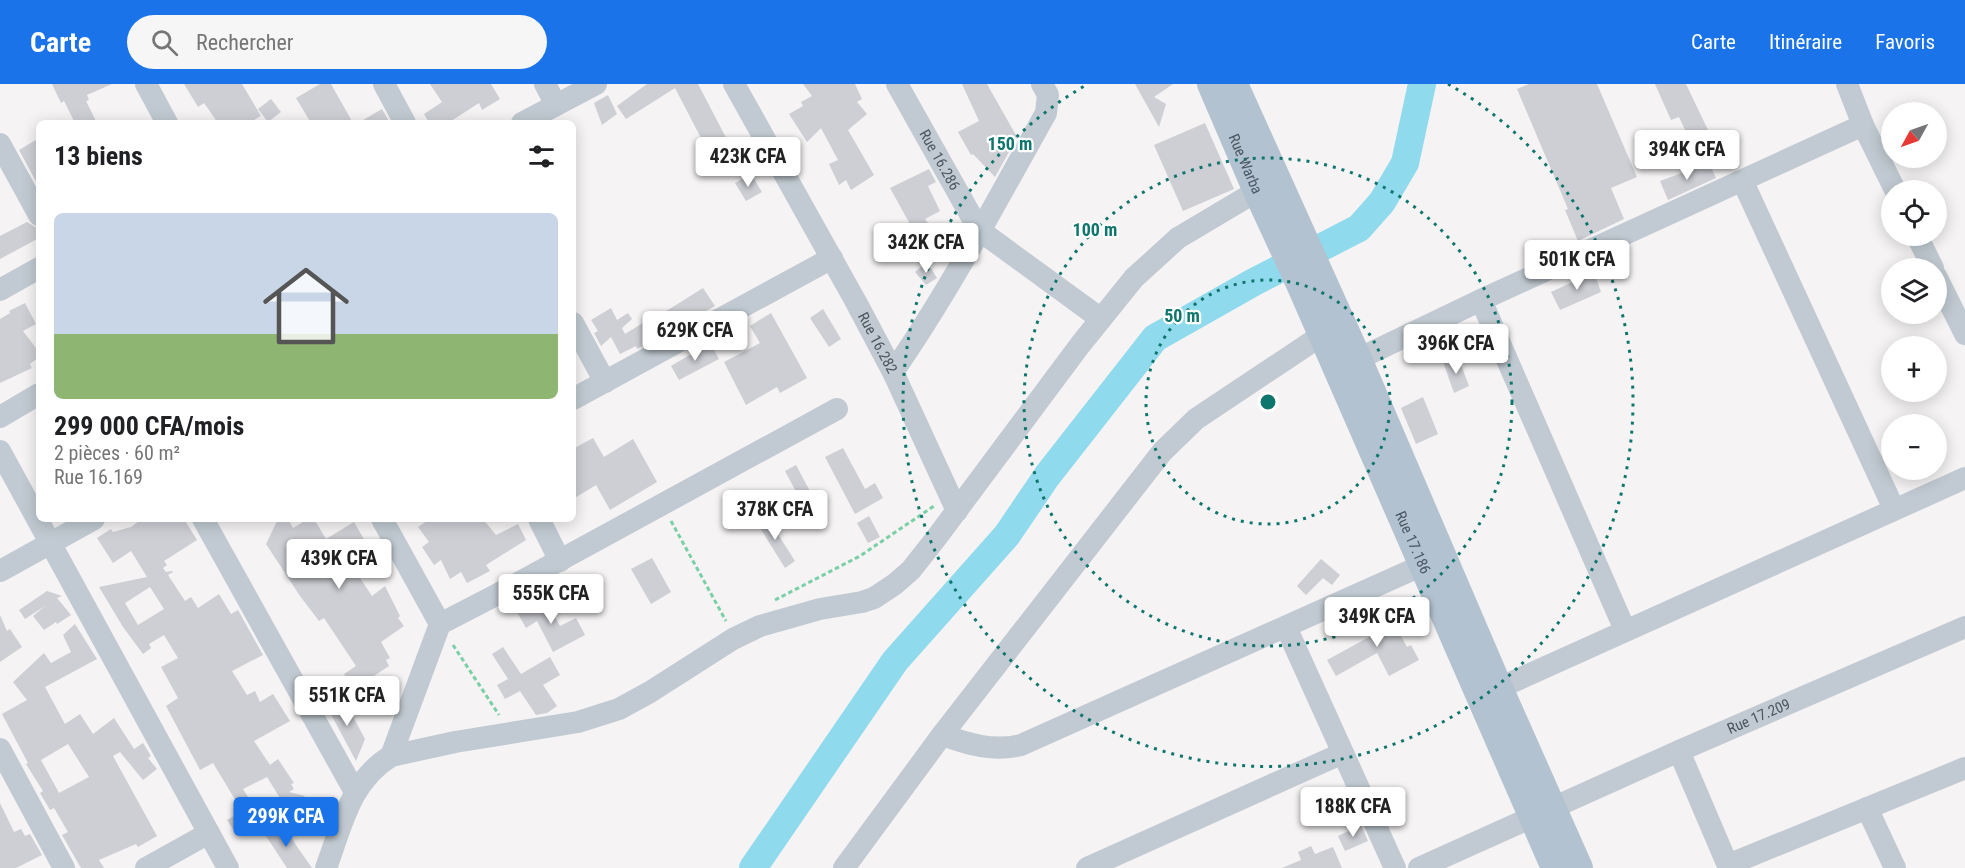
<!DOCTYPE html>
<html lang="fr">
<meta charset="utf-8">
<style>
:root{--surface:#fff;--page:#f6f6f6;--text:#202124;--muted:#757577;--line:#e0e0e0;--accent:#1a73e8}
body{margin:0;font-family:"Roboto Condensed",sans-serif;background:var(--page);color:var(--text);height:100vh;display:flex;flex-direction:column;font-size:22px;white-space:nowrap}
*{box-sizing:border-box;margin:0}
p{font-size:20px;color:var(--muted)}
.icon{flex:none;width:33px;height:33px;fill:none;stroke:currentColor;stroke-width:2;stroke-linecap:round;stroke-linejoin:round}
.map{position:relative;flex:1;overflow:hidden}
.drawer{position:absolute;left:36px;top:36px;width:540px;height:402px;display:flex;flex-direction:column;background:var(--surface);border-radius:9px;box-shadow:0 3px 15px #0003}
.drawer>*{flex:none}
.needle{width:39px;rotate:230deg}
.fabs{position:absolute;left:1881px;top:18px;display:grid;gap:12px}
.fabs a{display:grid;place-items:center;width:66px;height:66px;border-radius:50%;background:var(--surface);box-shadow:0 3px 15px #0003;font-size:30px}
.price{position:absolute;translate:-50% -51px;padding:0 14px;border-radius:6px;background:#fff;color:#222;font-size:20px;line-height:39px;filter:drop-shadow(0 2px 3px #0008)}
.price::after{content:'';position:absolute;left:50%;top:36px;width:18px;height:14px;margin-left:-9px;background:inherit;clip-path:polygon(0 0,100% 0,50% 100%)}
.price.current{background:var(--accent);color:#fff}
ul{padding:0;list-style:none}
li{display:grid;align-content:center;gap:12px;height:318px;padding:0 18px}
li+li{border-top:2px solid var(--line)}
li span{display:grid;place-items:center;height:186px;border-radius:9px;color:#555}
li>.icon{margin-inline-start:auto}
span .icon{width:108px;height:108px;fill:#fffc;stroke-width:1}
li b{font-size:26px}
h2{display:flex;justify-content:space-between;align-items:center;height:72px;padding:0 18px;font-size:26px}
header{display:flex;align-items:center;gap:36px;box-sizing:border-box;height:84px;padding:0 30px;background:var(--accent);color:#fff}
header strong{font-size:28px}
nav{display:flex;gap:33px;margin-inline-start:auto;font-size:21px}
.search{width:420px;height:54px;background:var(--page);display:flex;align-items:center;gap:15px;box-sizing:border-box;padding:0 21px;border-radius:33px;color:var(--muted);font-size:22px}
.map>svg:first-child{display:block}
</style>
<header>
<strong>Carte</strong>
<div class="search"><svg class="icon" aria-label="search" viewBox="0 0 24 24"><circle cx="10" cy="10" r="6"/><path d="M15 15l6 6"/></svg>Rechercher</div>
<nav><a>Carte</a><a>Itinéraire</a><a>Favoris</a></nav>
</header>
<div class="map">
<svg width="1965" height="784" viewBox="0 0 1965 784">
<rect width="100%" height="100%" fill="#f5f3f3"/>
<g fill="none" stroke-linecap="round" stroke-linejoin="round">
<polyline stroke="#90daee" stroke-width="28" points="753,784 895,577 1007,451 1047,392 1155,254 1254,198 1359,144 1382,118 1405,79 1422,0"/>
</g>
<g fill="#cdcfd5" fill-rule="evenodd">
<polygon points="52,0 112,0 87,11 89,16 86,17 97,39 75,39 64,17 61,19"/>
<polygon points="184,0 242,0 261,32 249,39 218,39 204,19 198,23"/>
<polygon points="320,0 331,0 353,39 311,39 296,14"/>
<polygon points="430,0 491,0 500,15 482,26 479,19 448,39 429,39 424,30 442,18"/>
<polygon points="647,0 698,0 734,69 714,79 675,4 626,35 617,22"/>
<polygon points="803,0 855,0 862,15 857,18 867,30 848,46 874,91 851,106 846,96 839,101 829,80 838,76 821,44 807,58 789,30 803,22 801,18 812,12"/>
<polygon points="962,0 987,0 1017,53 1012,62 1007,65 1009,68 995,93 973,70 971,71 958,48 979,37"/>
<polygon points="1135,0 1173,0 1154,13 1166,20 1159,43"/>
<polygon points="1529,0 1597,0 1637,93 1611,104 1624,135 1578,157 1565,126 1568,125 1517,5"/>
<polygon points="1655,0 1686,0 1719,69 1700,78 1679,33 1671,36"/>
<polygon points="608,11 617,30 602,41 594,19"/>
<polygon points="271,15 281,28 268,38 258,25"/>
<polygon points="382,25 390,39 358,39"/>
<polygon points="1205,39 1234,105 1183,127 1154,61"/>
<polygon points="39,54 39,103 19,66"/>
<polygon points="1709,79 1716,94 1668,116 1660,97"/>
<polygon points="929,85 936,98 928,102 940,127 925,135 937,151 935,152 944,170 920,181 906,161 916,153 916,151 890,104"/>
<polygon points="751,90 762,108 746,117 735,99"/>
<polygon points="27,138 37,144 39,154 0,175 0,152"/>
<polygon points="927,178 937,194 926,201 915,188"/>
<polygon points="1594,188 1601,208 1560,226 1551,208"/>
<polygon points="703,204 715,222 637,265 636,262 620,270 611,253 601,262 594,249 598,247 591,236 611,224 617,236 628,229 632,235 622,244 625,250 659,229 660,231"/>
<polygon points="25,219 36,240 23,247 39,268 39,273 30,280 32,284 0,299 0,235 10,229 9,227"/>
<polygon points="823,225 841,255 829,263 810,234"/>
<polygon points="771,229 807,294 780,309 777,303 746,321 724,278 760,259 750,242"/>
<polygon points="710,259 719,275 679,296 671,282"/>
<polygon points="1458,273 1469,302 1454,309 1443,278"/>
<polygon points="1423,313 1438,350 1416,360 1401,324"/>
<polygon points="593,354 604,373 633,355 657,398 610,426 596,401 573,415 573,365"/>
<polygon points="843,364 865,405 875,399 883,414 855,430 825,373"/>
<polygon points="796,381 821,428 810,434 785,387"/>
<polygon points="765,430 795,477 785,484 755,436"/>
<polygon points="869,432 880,453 868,459 857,439"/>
<path d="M142,435H184L197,456L164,477L167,481L163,484L166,488L172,487L173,488L168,491L185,517L191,513L198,524L219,510L231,530L238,526L263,571L232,587L247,611L255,607L260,618L273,610L290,637L254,657L270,681L278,675L294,699L291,700L294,705L289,708L305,712L286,724L267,693L243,705L262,735L237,751L227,736L242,727L213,679L200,686L166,622L178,614L161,583L178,574L164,551L149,560L151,564L143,570L123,543L99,503L147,493L131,467L113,479L97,454L111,445L113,448L131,443ZM150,503L164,525L138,541L125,519Z"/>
<polygon points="278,435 288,435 293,444 308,435 314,435 326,455 354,438 376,476 356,488 372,512 385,502 400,532 398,534 404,542 381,558 390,574 386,576 389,582 354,605 344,590 356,582 324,534 319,537 300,512 266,460"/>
<polygon points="430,435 483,435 496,451 518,440 526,456 486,481 490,487 467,499 461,488 450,495 441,476 434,481 422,463 429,458 418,443"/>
<polygon points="652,474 671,508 651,520 631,485"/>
<polygon points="1321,475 1340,491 1332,501 1323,494 1306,511 1297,502"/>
<polygon points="47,507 62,512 57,514 71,531 57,540 56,538 44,546 33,532 45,522 25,535 19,526"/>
<polygon points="544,513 560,542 576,534 585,551 553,568 537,537 526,544 517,528"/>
<polygon points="1387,526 1407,563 1411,561 1419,576 1389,592 1377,569 1336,592 1327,576 1371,552 1363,537"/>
<polygon points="0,531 7,547 10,545 22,563 0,578"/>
<path d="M75,540L97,575L45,603L65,640L80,630L93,650L114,634L134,665L143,659L151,672L148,674L157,685L143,696L120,668L113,672L157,752L138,763L136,760L99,776L104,784H81L62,751L68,748L54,724L50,726L40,709L43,707L26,680L28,679L2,630L27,616L13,598L44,569L51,579L71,568L63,551ZM68,660L89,693L59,709L41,676Z"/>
<polygon points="503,563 521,590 550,573 560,591 543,601 557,622 547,629 536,631 520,607 505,615 497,601 508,595 492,570"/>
<polygon points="343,614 365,655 356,677 327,623"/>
<polygon points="0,719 14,748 21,745 25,752 30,750 42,771 16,784 0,784"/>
<polygon points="281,738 298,764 312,784 287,784 264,749"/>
<polygon points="1361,741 1368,757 1345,767 1338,752"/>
<polygon points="1311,762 1315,770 1333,763 1342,784 1282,784 1301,776 1298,768"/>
</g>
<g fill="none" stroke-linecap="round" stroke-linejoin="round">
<g stroke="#7ad0a6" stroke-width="3" stroke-dasharray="4.5 3" stroke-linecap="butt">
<polyline points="671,437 726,537"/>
<polyline points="775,516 860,472 934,422"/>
<polyline points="453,561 499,631"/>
</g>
<g stroke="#c1cad2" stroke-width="22">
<polyline points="146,0 167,39"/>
<polyline points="384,0 405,39"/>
<polyline points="545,0 556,21"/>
<path id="s1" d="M734,0L856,218L893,288L957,427"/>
<path id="s2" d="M897,0L979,146L1101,235"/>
<polyline points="1847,0 1863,41 1895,106"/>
<polyline points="522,39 596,0"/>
<polyline points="0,60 39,131"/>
<polyline points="1743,98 1894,425"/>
<polyline points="1917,152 1933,184"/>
<polyline points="1936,192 1965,250"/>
<polyline points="0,206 39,184"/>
<polyline points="1481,216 1625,546"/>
<polyline points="573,239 605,298"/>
<polyline points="1358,275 1481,216 1863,41"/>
<path d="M893,288C950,206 997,116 1046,29L1048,11L1042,0"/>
<polyline points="573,315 832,174"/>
<polyline points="0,333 39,310"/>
<polyline points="0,367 228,784"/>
<polyline points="203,435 355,708"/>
<polyline points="382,435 440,540"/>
<polyline points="539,435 560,477"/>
<polyline points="0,487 94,435"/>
<polyline points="1286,543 1395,784"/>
<polyline points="1499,604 1965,394"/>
<path d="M942,651C969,660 992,668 1021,661L1423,481"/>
<polyline points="0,665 64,784"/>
<polyline points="1679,667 1729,784"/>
<polyline points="391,672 455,658 578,638 619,625 650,608 733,555 760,542 820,525 862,518 874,514 895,500 911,486 937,453 1080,261 1134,194 1178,154 1257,107"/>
<polyline points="1867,724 1895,784"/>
<polyline points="1728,781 1965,684"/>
<polyline points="146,784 209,749"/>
<path d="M326,784C342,741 350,697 391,672L440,540L498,510L837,325"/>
<polyline points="844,784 942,651 1162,368 1196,335 1322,251"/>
<polyline points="1087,784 1343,669"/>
<path id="s3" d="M1419,784L1679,667L1965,543"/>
</g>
<g stroke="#b3c2d1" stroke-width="28">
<path id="s4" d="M1211,0L1257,107L1300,200L1555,784"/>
<polyline points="1234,0 1358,275 1499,604 1579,784"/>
</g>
</g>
<g fill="none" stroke="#0f766e" stroke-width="3" stroke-dasharray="3 6">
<circle cx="1268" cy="318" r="122"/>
<circle cx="1268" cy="318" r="244"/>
<path d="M1448 0A365 365 0 1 1 1088 0"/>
</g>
<g text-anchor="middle" stroke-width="4.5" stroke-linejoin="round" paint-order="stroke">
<g font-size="15" fill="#4a5661" stroke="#fff">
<text dy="5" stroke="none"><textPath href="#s2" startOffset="87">Rue 16.286</textPath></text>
<text dy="5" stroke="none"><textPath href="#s4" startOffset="87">Rue Warba</textPath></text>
<text dy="5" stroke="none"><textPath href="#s1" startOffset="296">Rue 16.282</textPath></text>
<text dy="5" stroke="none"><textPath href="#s4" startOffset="501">Rue 17.186</textPath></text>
<text dy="5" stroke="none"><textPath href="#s3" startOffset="372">Rue 17.209</textPath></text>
</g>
</g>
<circle cx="1268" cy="318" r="9" fill="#0f766e" stroke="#fff" stroke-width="3"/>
<g font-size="18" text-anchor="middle" font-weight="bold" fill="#0f766e" stroke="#fff" stroke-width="4.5" stroke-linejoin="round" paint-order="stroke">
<text x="1010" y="66">150 m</text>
<text x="1095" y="152">100 m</text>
<text x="1182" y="238">50 m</text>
</g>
</svg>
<div class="fabs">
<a><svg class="needle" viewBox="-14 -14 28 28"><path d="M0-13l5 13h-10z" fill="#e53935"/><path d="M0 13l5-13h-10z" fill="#757577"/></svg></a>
<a><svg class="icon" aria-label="locate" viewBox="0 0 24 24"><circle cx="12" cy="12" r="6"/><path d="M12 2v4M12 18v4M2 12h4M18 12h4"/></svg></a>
<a><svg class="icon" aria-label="layers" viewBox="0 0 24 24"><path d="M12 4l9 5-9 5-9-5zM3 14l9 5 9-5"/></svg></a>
<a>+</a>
<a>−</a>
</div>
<b class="price" style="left:1687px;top:97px">394K CFA</b>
<b class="price" style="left:748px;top:104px">423K CFA</b>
<b class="price" style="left:926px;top:190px">342K CFA</b>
<b class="price" style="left:1577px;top:207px">501K CFA</b>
<b class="price" style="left:695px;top:278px">629K CFA</b>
<b class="price" style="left:1456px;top:291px">396K CFA</b>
<b class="price" style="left:775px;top:457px">378K CFA</b>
<b class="price" style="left:339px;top:506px">439K CFA</b>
<b class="price" style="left:551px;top:541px">555K CFA</b>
<b class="price" style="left:1377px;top:564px">349K CFA</b>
<b class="price" style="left:347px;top:643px">551K CFA</b>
<b class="price" style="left:1353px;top:754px">188K CFA</b>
<b class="price current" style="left:286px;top:764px">299K CFA</b>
<section class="drawer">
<h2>13 biens<svg class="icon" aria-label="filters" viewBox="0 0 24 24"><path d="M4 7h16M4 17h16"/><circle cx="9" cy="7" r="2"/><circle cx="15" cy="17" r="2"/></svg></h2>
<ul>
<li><span style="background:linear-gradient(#c9d6e8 65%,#8fb573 0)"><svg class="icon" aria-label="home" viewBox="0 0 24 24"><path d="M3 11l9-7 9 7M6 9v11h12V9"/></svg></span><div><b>299 000 CFA/mois</b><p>2 pièces · 60 m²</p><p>Rue 16.169</p></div></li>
</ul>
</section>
</div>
